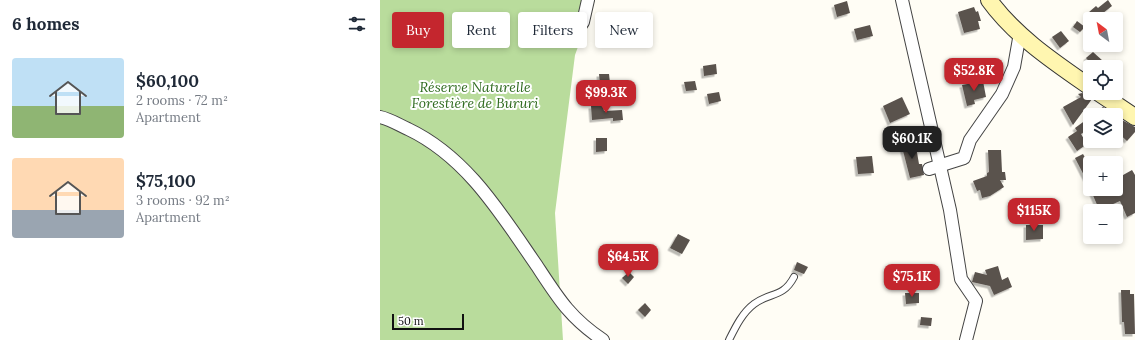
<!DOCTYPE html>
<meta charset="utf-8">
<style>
:root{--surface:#fff;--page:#f2f2f3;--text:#1f2937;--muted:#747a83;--accent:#c4262e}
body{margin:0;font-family:Lora,serif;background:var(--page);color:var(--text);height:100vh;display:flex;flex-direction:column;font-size:15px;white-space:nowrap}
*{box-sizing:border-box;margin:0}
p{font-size:13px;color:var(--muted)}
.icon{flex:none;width:22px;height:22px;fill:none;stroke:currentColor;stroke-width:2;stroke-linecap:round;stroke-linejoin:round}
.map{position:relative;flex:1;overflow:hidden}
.side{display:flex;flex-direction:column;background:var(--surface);width:380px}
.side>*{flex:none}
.top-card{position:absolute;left:12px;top:12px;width:380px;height:36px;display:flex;gap:8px}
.needle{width:26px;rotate:328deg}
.buttons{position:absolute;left:703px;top:12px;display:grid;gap:8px}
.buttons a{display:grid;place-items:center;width:40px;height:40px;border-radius:4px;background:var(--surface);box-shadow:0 2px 6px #0003;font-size:20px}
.scale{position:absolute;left:12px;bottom:10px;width:72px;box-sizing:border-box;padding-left:4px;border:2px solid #111;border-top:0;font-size:11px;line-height:14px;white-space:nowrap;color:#111;-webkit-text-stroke:3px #fff;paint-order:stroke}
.price{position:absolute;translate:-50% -34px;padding:0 9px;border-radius:8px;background:var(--accent);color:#fff;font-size:13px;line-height:26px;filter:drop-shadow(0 1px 2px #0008)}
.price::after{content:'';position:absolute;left:50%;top:24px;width:12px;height:9px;margin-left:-6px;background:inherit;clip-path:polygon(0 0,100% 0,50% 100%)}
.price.selected{background:#222;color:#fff}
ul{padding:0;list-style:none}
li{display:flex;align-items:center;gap:12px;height:100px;padding:0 12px}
li span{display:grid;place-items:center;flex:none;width:112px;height:80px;border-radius:4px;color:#555}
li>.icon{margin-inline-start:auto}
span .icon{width:48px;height:48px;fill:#fffc;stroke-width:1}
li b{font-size:17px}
h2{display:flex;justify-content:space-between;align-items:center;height:48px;padding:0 12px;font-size:17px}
.tag{padding:0 14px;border-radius:4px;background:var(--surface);box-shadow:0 2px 6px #0003;font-size:14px;line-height:36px}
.tag.selected{background:var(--accent);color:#fff}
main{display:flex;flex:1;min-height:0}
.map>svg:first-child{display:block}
</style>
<main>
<section class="side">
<h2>6 homes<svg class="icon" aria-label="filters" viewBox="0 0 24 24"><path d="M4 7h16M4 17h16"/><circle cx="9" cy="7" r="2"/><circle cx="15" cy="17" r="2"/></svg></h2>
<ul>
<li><span style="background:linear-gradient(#bfe0f5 60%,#8fb573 0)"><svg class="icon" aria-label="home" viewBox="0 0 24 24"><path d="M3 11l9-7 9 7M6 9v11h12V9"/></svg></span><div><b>$60,100</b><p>2 rooms · 72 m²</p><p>Apartment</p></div></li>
<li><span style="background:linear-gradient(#ffd9b3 65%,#9aa5b1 0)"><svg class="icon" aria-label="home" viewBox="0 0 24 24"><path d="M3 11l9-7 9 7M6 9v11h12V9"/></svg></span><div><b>$75,100</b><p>3 rooms · 92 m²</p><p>Apartment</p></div></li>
</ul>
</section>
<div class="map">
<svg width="755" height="340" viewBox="0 0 755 340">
<defs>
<filter id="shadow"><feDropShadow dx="-2.5" dy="2.5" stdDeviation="0" flood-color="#0004"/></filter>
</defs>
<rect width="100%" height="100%" fill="#fffdf5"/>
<polygon fill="#b9dc9c" points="0,0 215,0 195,55 175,213 183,340 0,340"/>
<g fill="#5a524d" filter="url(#shadow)">
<polygon points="728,0 732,6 723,13 724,15 720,19 713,19 708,13 716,6 718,8"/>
<polygon points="467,1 470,13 457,17 454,5"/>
<polygon points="594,7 596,12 598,11 601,21 598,21 600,29 584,33 578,12"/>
<polygon points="697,21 705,27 700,32 693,27"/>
<polygon points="490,25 493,36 477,40 474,29"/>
<polygon points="681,31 689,41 680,48 672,37"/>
<polygon points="713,52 723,61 717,67 714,67 706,58"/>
<polygon points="336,64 337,74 324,76 323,66"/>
<polygon points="219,74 229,74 230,83 220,84"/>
<polygon points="315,81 317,90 306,91 304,82"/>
<polygon points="603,81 606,97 594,100 595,104 587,106 582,85"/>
<polygon points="339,92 341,101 329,104 327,94"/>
<polygon points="702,93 710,96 712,99 693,125 683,107 701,97 698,94"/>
<polygon points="522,97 530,114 510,123 503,106"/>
<polygon points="223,105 224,111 242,110 243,120 233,121 233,118 212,120 211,106"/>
<polygon points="723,107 733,114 734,115 712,115"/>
<polygon points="710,117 710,128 701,134 707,144 697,151 688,137 697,131 695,128"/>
<polygon points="742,120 755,127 755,132 747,141 736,131 736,127"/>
<polygon points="216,138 227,138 227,151 216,152"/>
<polygon points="535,141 539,164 542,164 544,175 530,178 521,143"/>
<polygon points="608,150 621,150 622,172 625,172 626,180 620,180 624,187 610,196 602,198 600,190 597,191 593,181 607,176 607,173 609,172"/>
<polygon points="703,154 710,166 710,187 695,158"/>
<polygon points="492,156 494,173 478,174 476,157"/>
<polygon points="752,170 755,175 755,213 747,217 740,201 724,208 722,205 718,207 712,193 720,189 736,189 736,179"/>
<polygon points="646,225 663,225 663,239 646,240"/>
<polygon points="298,234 310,240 302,254 290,248"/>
<polygon points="417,262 428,267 424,274 414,270"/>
<polygon points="618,266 622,280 628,277 632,287 614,295 610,286 592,282 595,272 607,275 605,270"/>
<polygon points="249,272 254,277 248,284 242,278"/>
<polygon points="741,290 750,290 750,294 754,294 755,334 745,334 744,322 742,322"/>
<polygon points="525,293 539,293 539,303 526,304"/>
<polygon points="265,303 271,310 265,317 258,310"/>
<polygon points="541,317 552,318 551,326 540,325"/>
</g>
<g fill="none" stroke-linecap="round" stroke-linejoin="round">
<g stroke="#444" stroke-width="8">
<path id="lane" d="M349,340C355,328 362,313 374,304C390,292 403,298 414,277"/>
</g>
<g stroke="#444" stroke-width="14">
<g id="street">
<polyline points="522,0 570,210 581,279 596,301 586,340"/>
<polyline points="197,31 203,22 208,0"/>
<path d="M0,117C10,119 19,125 28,129C87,157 121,214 157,266C178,298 190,318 223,340"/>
<polyline points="549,169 584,158 590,140 622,94 634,67 640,33"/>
</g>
</g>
<g stroke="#333" stroke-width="18">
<g id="secondary">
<path d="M609,0C635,36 674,62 710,87"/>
<polyline points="719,93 755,117"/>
</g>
</g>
<use href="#lane" stroke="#fff" stroke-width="6"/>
<use href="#street" stroke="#fff" stroke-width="12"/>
<use href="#secondary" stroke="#fff6b0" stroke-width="16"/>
</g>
<g text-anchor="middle" stroke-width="4" stroke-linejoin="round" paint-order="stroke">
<g font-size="14" font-style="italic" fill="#2f6b1f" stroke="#fff">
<text x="95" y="92">Réserve Naturelle<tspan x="95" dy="16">Forestière de Bururi</tspan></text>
</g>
</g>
</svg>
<div class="buttons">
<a><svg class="needle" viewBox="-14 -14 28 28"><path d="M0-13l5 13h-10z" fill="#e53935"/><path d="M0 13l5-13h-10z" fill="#747a83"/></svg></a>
<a><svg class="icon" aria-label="locate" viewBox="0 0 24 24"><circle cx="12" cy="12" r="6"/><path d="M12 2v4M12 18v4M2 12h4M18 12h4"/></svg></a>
<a><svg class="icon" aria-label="layers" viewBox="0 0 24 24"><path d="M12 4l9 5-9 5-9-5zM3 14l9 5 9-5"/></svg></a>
<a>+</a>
<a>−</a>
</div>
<div class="scale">50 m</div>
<b class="price" style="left:594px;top:92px">$52.8K</b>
<b class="price" style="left:226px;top:114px">$99.3K</b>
<b class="price selected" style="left:532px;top:160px">$60.1K</b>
<b class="price" style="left:654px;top:232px">$115K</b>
<b class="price" style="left:248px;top:278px">$64.5K</b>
<b class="price" style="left:532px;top:298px">$75.1K</b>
<div class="top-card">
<a class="tag selected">Buy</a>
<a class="tag">Rent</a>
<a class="tag">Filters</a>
<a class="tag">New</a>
</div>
</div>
</main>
